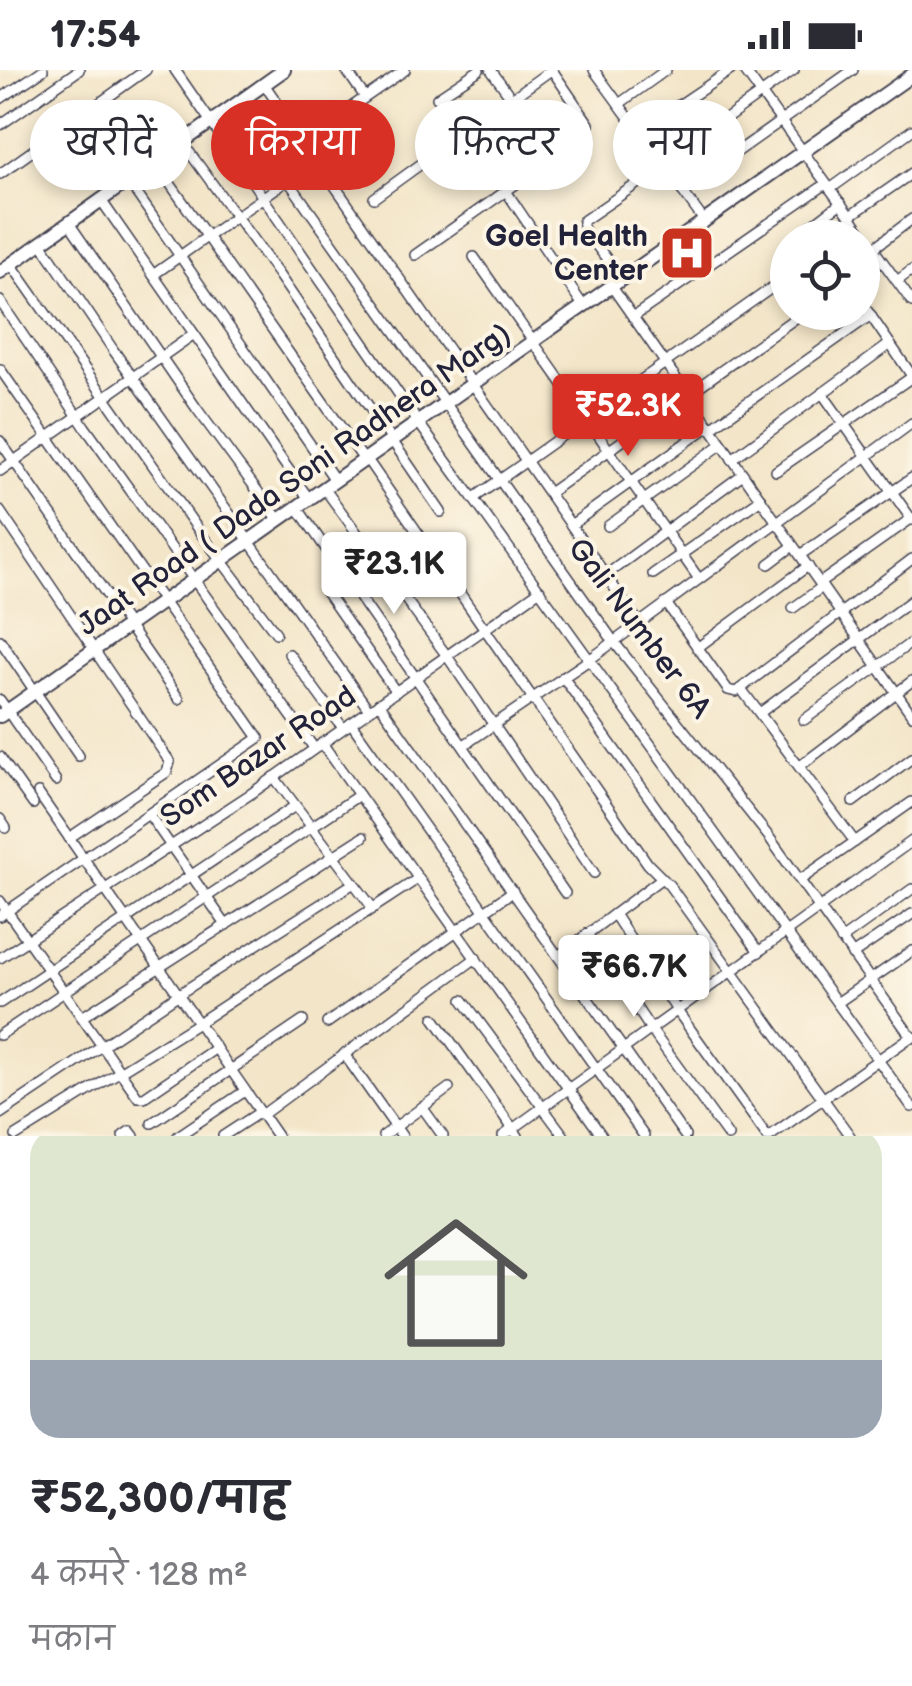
<!DOCTYPE html>
<html lang="hi">
<meta charset="utf-8">
<style>
:root{--surface:#fff;--page:#f2f2f3;--text:#2b2b33;--muted:#7c7c81;--accent:#d93025}
body{margin:0;font-family:"Balsamiq Sans","Playpen Sans Deva",sans-serif;background:var(--page);color:var(--text);height:100vh;display:flex;flex-direction:column;font-size:38px;white-space:nowrap}
*{box-sizing:border-box;margin:0}
p{font-size:32px;color:var(--muted)}
.icon{flex:none;width:55px;height:55px;fill:none;stroke:currentColor;stroke-width:2;stroke-linecap:round;stroke-linejoin:round}
.map{position:relative;height:1066px;overflow:hidden}
.details{display:flex;flex-direction:column;background:var(--surface);flex:1}
.details>*{flex:none}
.top-card{position:absolute;left:30px;top:30px;width:852px;height:90px;display:flex;gap:20px}
.fabs{position:absolute;left:770px;top:150px;display:grid;gap:20px}
.fabs a{display:grid;place-items:center;width:110px;height:110px;border-radius:50%;background:var(--surface);box-shadow:0 5px 15px #0003;font-size:50px}
.price{position:absolute;translate:-50% -85px;padding:0 22px;border-radius:10px;background:#fff;color:#222;font-size:32px;line-height:65px;filter:drop-shadow(0 2px 5px #0008)}
.price::after{content:'';position:absolute;left:50%;top:60px;width:30px;height:22px;margin-left:-15px;background:inherit;clip-path:polygon(0 0,100% 0,50% 100%)}
.price.on{background:var(--accent);color:#fff}
ul{padding:0;list-style:none}
li{display:grid;align-content:center;gap:20px;height:530px;padding:0 30px}
li span{display:grid;place-items:center;height:310px;border-radius:30px;color:#555}
li>.icon{margin-inline-start:auto}
span .icon{width:180px;height:180px;fill:#fffc;stroke-width:1}
li b{font-size:42px}
.tag{padding:0 35px;border-radius:45px;background:var(--surface);box-shadow:0 5px 15px #0003;font-size:35px;line-height:90px}
.tag.on{background:var(--accent);color:#fff}
.status{display:flex;justify-content:space-between;align-items:center;height:70px;padding:0 50px;background:var(--surface);direction:ltr}
.status svg{height:28px;fill:currentColor}
.map>svg:first-child{display:block}
</style>
<div class="status"><b>17:54</b><svg viewBox="0 0 49 12"><path d="M0 12V9h3v3zM5 12V6h3v6zM10 12V3h3v9zM15 12V0h3v12zM26 1h20v11H26zM47 4h2v5h-2z"/></svg></div>
<div class="map">
<svg width="912" height="1066" viewBox="0 0 912 1066">
<rect width="100%" height="100%" fill="#fcf5e5"/>
<filter id="ink" filterUnits="userSpaceOnUse"><feTurbulence type="fractalNoise" baseFrequency=".01" numOctaves="2"/><feDisplacementMap in="SourceGraphic" scale="20" xChannelSelector="R" yChannelSelector="G"/><feConvolveMatrix kernelMatrix="1 2 1 2 8 2 1 2 1" color-interpolation-filters="sRGB"/></filter>
<filter id="wash" filterUnits="userSpaceOnUse"><feTurbulence type="fractalNoise" baseFrequency=".0048" numOctaves="4" result="noise"/><feDisplacementMap in="SourceGraphic" scale="40" xChannelSelector="R" yChannelSelector="G"/><feGaussianBlur stdDeviation="2.25" result="paint"/><feColorMatrix in="noise" values="0 0 0 0 0 0 0 0 0 0 0 0 0 0 0 0 0 1.4 0 .05"/><feComposite in="paint" operator="in"/></filter>
<g filter="url(#wash)">
<rect width="100%" height="100%" fill="#f3e5c8"/>
</g>
<g filter="url(#ink)">
<g fill="none" stroke-linecap="round" stroke-linejoin="round">
<g stroke="#413f50" stroke-width="12">
<g id="street">
<polyline points="175,0 418,352 912,1037"/>
<polyline points="346,0 365,27"/>
<polyline points="491,0 555,88"/>
<polyline points="594,0 705,152"/>
<polyline points="744,0 912,232"/>
<polyline points="264,14 639,553"/>
<polyline points="437,28 479,0"/>
<polyline points="0,29 43,0"/>
<polyline points="619,34 666,0"/>
<polyline points="235,35 614,572 769,767 912,968"/>
<polyline points="0,55 79,0"/>
<polyline points="324,56 405,0"/>
<polyline points="639,62 731,0"/>
<polyline points="182,72 278,204 441,442"/>
<polyline points="653,81 688,57 712,59 794,0"/>
<polyline points="155,92 364,390"/>
<polyline points="0,104 146,0"/>
<polyline points="128,111 335,410"/>
<polyline points="830,119 912,60"/>
<polyline points="506,121 584,237"/>
<polyline points="682,121 853,0"/>
<polyline points="374,128 551,0"/>
<polyline points="101,130 309,429"/>
<polyline points="850,146 912,103"/>
<polyline points="69,153 197,339 279,450"/>
<polyline points="813,168 807,159 841,133"/>
<polyline points="41,173 114,281 369,640"/>
<polyline points="874,178 912,149"/>
<polyline points="415,185 587,64 589,54 552,0"/>
<polyline points="474,187 699,509"/>
<polyline points="11,194 202,465 276,563"/>
<polyline points="153,205 289,109"/>
<polyline points="623,210 583,158 583,151 663,96"/>
<polyline points="897,211 912,200"/>
<polyline points="612,217 912,645"/>
<polyline points="0,231 85,357 314,678"/>
<polyline points="862,233 912,306"/>
<polyline points="633,247 826,114"/>
<polyline points="0,299 259,668 0,846"/>
<polyline points="822,323 912,450"/>
<polyline points="711,358 871,245"/>
<polyline points="0,371 179,629"/>
<polyline points="366,388 648,794 669,815 850,1066"/>
<polyline points="732,389 890,274"/>
<polyline points="0,401 194,264"/>
<polyline points="776,401 912,307"/>
<polyline points="324,418 447,586 594,803"/>
<polyline points="549,423 804,242"/>
<polyline points="474,428 787,207"/>
<polyline points="297,437 565,823"/>
<polyline points="0,441 170,692 167,702 69,768"/>
<polyline points="571,455 709,356"/>
<polyline points="608,456 722,374"/>
<polyline points="800,485 912,408"/>
<polyline points="769,494 793,476"/>
<polyline points="653,504 761,429"/>
<polyline points="606,505 743,404"/>
<polyline points="820,513 912,448"/>
<polyline points="326,522 396,622"/>
<polyline points="666,533 728,620 736,622 912,489"/>
<polyline points="793,538 822,517"/>
<polyline points="0,570 79,686"/>
<polyline points="697,578 808,496"/>
<polyline points="289,584 343,658"/>
<polyline points="563,607 759,882"/>
<polyline points="742,620 855,772"/>
<polyline points="0,630 56,711"/>
<polyline points="379,633 685,1066"/>
<polyline points="761,642 912,530"/>
<polyline points="804,650 912,572"/>
<polyline points="351,653 644,1066"/>
<polyline points="322,673 602,1066"/>
<polyline points="464,675 589,590 912,353"/>
<polyline points="0,687 33,734"/>
<polyline points="800,696 912,611"/>
<polyline points="274,707 372,837"/>
<polyline points="38,723 277,1066"/>
<polyline points="853,732 912,688"/>
<polyline points="150,746 226,855"/>
<polyline points="0,749 6,758"/>
<polyline points="800,810 912,732"/>
<polyline points="0,831 138,1027 144,1027 216,978"/>
<polyline points="614,844 678,942 767,1066"/>
<polyline points="587,864 652,961 728,1066"/>
<polyline points="841,870 912,819"/>
<polyline points="852,885 912,844"/>
<polyline points="558,886 662,808"/>
<polyline points="0,888 252,723 540,520"/>
<polyline points="463,930 564,1066"/>
<polyline points="0,933 295,736"/>
<polyline points="837,933 912,881"/>
<polyline points="82,947 363,767"/>
<polyline points="434,948 518,1066"/>
<polyline points="327,953 513,821"/>
<polyline points="0,965 359,725"/>
<polyline points="344,984 402,1066"/>
<polyline points="422,1037 443,1066"/>
<polyline points="0,1044 179,924 354,813"/>
<polyline points="262,1045 476,888"/>
<polyline points="152,1053 303,951"/>
<polyline points="16,1066 198,953 419,808"/>
<polyline points="123,1066 130,1061 134,1066"/>
<polyline points="178,1066 245,1021"/>
<polyline points="223,1066 260,1042"/>
<polyline points="383,1066 449,1018"/>
<polyline points="503,1066 912,771"/>
<polyline points="770,1066 912,966"/>
</g>
</g>
<g stroke="#413f50" stroke-width="16">
<g id="secondary">
<polyline points="0,202 284,0"/>
<polyline points="0,646 912,5"/>
</g>
</g>
<use href="#street" stroke="#fff" stroke-width="9"/>
<use href="#secondary" stroke="#fff" stroke-width="12"/>
</g>
</g>
<defs>
<g id="hospital-square" transform="scale(2.875)"><rect x="-9" y="-9" width="18" height="18" rx="4" fill="#c8321e" stroke="#fcf5e5"/><path d="M-5-5h3v3.5h4V-5h3V5h-3V1.5h-4V5h-3Z" fill="#fff"/></g>
</defs>
<g fill-rule="evenodd">
<use href="#hospital-square" x="687" y="183"/>
</g>
<g text-anchor="middle" stroke-width="8" stroke-linejoin="round" paint-order="stroke">
<g font-size="30" font-weight="bold" fill="#22223b" stroke="#fcf5e5" text-anchor="end">
<text x="648" y="176">Goel Health<tspan x="648" dy="34">Center</tspan></text>
</g>
<g font-size="30" fill="#22223b" stroke="#fcf5e5">
<text transform="translate(294 409) rotate(-35)" y="10">Jaat Road ( Dada Soni Radhera Marg)</text>
<text transform="translate(640 558) rotate(53)" y="10">Gali Number 6A</text>
<text transform="translate(258 686) rotate(-34)" y="10">Som Bazar Road</text>
</g>
</g>
</svg>
<div class="fabs">
<a><svg class="icon" aria-label="locate" viewBox="0 0 24 24"><circle cx="12" cy="12" r="6"/><path d="M12 2v4M12 18v4M2 12h4M18 12h4"/></svg></a>
</div>
<b class="price on" style="left:628px;top:389px">₹52.3K</b>
<b class="price" style="left:394px;top:547px">₹23.1K</b>
<b class="price" style="left:634px;top:950px">₹66.7K</b>
<div class="top-card">
<a class="tag">खरीदें</a>
<a class="tag on">किराया</a>
<a class="tag">फ़िल्टर</a>
<a class="tag">नया</a>
</div>
</div>
<section class="details">
<ul>
<li><span style="background:linear-gradient(#dfe7d0 75%,#9aa5b1 0)"><svg class="icon" aria-label="home" viewBox="0 0 24 24"><path d="M3 11l9-7 9 7M6 9v11h12V9"/></svg></span><div><b>₹52,300/माह</b><p>4 कमरे · 128 m²</p><p>मकान</p></div></li>
</ul>
</section>
